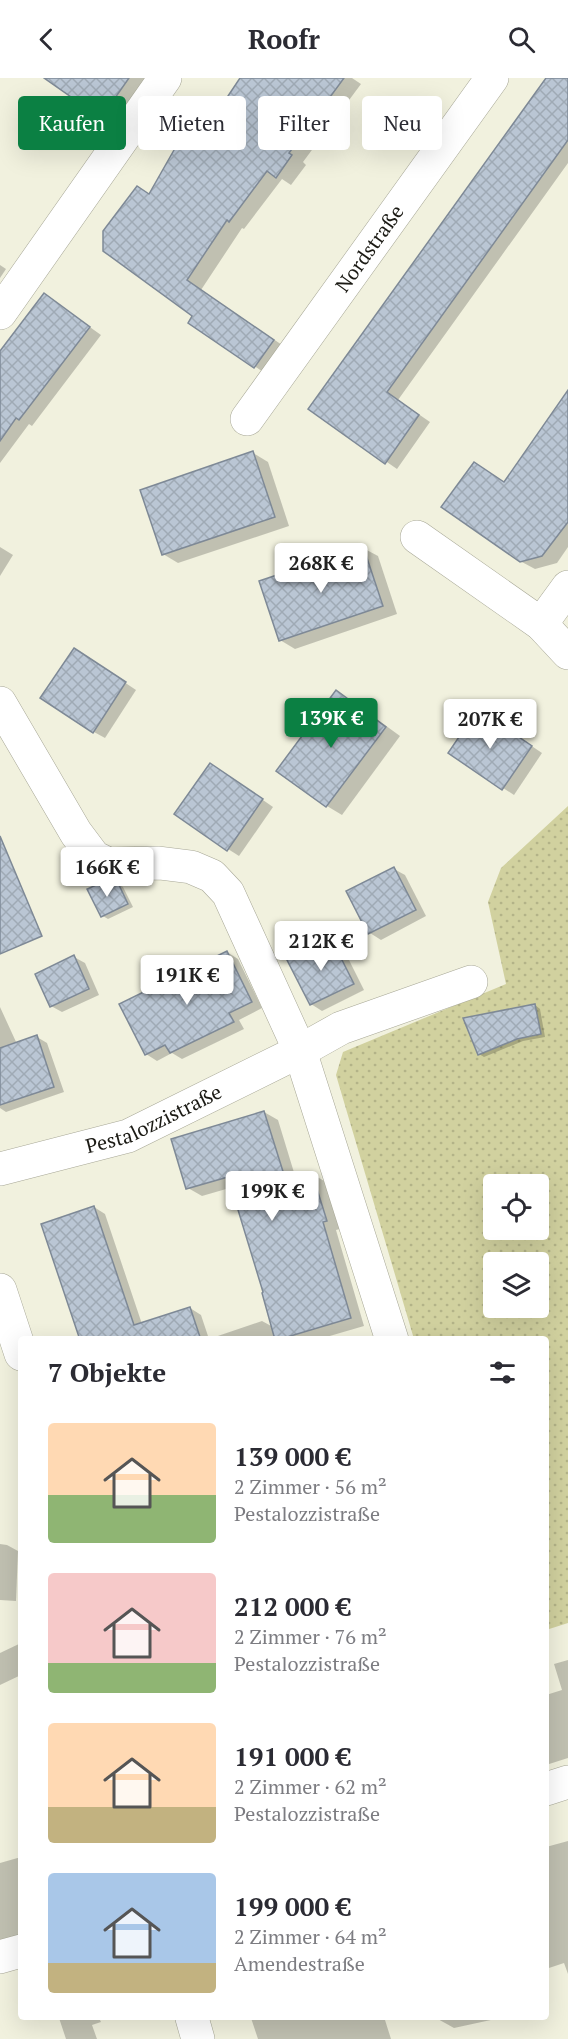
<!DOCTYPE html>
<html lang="de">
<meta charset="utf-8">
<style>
:root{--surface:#fff;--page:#f2f2f3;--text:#2b2b33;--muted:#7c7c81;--accent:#0b8043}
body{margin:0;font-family:"PT Serif",serif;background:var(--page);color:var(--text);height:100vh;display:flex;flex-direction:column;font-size:22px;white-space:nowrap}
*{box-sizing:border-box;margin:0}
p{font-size:20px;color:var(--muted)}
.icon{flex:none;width:33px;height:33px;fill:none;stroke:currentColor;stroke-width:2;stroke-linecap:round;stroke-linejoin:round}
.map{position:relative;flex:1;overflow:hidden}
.sheet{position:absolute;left:18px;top:1258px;width:531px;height:684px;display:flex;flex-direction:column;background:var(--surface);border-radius:6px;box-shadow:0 6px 24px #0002}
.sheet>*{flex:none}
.top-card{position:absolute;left:18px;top:18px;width:532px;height:54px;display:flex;gap:12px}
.tools{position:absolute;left:483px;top:1096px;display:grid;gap:12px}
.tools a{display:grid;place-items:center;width:66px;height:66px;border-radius:6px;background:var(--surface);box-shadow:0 6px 24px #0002;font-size:30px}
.price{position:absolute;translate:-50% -51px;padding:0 14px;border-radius:6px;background:#fff;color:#222;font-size:20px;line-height:39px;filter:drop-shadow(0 2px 3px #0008)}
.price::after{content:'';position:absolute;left:50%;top:36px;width:18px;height:14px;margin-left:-9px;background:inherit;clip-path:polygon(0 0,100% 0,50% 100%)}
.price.current{background:var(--accent);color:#fff}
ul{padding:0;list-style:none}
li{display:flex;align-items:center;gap:18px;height:150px;padding:0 30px}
li span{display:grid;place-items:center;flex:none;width:168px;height:120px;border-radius:6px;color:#555}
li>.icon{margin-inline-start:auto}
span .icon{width:72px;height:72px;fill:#fffc;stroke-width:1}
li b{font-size:26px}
h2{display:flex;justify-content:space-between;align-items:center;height:72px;padding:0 30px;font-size:26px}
.pill{padding:0 21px;border-radius:6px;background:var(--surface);box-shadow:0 6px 24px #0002;font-size:21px;line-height:54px}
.pill.current{background:var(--accent);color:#fff}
header{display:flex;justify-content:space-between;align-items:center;height:78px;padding:0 30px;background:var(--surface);font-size:27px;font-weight:800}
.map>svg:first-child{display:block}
</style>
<header><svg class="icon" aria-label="back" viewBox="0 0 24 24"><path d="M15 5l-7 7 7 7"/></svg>Roofr<svg class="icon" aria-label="search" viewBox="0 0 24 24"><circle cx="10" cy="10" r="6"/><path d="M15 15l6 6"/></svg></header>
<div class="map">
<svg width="568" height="1961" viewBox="0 0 568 1961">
<defs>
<pattern id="park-dots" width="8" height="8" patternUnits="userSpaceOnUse" patternTransform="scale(1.5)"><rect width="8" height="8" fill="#d1d19f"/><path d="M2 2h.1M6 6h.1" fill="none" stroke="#b3b388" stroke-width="1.8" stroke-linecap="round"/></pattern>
<pattern id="building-cross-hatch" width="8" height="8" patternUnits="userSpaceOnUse" patternTransform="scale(1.5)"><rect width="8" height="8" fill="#bac6d4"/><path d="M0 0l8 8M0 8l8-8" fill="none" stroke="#9faab5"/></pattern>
</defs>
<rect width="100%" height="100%" fill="#f1f1de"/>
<path fill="url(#park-dots)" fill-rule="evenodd" d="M568,728V1545L546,1552V1262L414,1261L336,997L343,974L506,906L488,824L501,790ZM494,1107H538V1152H494ZM494,1185H538V1230H494Z"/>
<g fill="#0003">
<polygon points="79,0 150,0 117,47 102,38"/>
<polygon points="242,0 352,0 361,6 303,84 306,87 291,107 282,101 244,151 242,150 201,212 288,271 269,298 190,244 195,237 150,117 210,28 219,33"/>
<polygon points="547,0 568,0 568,85 398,322 430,344 397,391 310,331"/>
<polygon points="0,187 6,191 0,200"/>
<polygon points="45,217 101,257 32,348 29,346 0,385 0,277"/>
<polygon points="568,316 568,469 557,485 535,491 520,483 475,386 505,405"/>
<polygon points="253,375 268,384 289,448 178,485 163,476"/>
<polygon points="0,469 13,477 0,498"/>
<polygon points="363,470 378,478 397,536 295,571 280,562"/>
<polygon points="85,578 136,612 105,660 94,654"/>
<polygon points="337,614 352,623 400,658 342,737 327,728 279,692"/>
<polygon points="489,639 542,675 514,717 450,675"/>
<polygon points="221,693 273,729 239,778 228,771"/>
<polygon points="394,791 405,797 426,838 381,862 370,855 348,814"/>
<polygon points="118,806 123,809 133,829 108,841 103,838 89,812"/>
<polygon points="331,862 342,868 364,912 322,933 311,926"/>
<polygon points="227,874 238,881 262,930 239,942 244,951 182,981 172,975 157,983 146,976"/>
<polygon points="74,879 85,885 99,917 62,934 51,928"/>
<polygon points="535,927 540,931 545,959 523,963 484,979 479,976"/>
<polygon points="0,929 17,966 37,959 47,965 64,1014 6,1034 0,1030"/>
<polygon points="264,1034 278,1042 296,1101 312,1096 326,1104 340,1151 336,1152 364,1248 316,1262 81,1262 94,1129 105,1136 142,1246 190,1230 201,1237 209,1261 262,1243 273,1249 233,1109 202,1118 188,1110"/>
<polygon points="0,1466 7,1467 18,1473 16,1523 0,1522"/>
<polygon points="21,1565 21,1597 0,1607 0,1575"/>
<polygon points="568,1582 568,1680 546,1687 546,1617 562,1612 554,1586"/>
<polygon points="568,1763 568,1896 564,1885 546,1891 546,1769"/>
<polygon points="21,1779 21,1858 0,1865 0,1785"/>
<polygon points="59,1940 99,1940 101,1944 92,1947 97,1961 66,1961"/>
<polygon points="251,1940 393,1940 385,1942 391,1961 258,1961"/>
<polygon points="436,1940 500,1940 454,1950"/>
</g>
<g fill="url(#building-cross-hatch)" stroke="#7e8996" stroke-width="1.5">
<polygon points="44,0 129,0 101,40"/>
<polygon points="240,0 344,0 289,75 292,77 276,100 267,93 229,144 227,142 187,202 274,262 254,290 188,245 192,238 103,173 103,153 137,108 149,116 174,72 170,56 190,54 210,26 218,33"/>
<polygon points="546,0 568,0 568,62 387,314 419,337 385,386 308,331"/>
<polygon points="44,215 90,249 19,342 16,340 0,363 0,273"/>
<polygon points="568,312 568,444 542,478 520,484 441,429 474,384 504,404"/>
<polygon points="253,373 275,439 162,477 140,412"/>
<polygon points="363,468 383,528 279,563 259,503"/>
<polygon points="74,570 126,604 93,655 40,620"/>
<polygon points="336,612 386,649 326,729 276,693"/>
<polygon points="478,631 532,668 502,712 448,675"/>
<polygon points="210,685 263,721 227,773 174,736"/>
<polygon points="0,758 42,858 0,876"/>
<polygon points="394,789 416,832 368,856 346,813"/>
<polygon points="103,804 118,805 128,826 101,839 87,811"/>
<polygon points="331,860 354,906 310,927 287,882"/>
<polygon points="227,873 252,924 229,935 234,944 170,975 165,967 145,977 119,926"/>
<polygon points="74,877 89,911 50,929 35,896"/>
<polygon points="535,926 541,956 517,961 478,977 463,940"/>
<polygon points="37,957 54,1009 0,1027 0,970"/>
<polygon points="264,1033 286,1103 312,1095 327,1143 323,1144 351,1240 277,1262 275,1262 262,1215 263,1214 228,1099 186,1111 171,1061"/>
<polygon points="94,1128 134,1247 190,1229 201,1262 80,1262 41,1146"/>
</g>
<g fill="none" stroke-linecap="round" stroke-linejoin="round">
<g stroke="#a7a796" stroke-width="34">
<g id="minor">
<polyline points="0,235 165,0"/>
<path id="s1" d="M247,341L492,0"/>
<polyline points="417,459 541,546 568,575"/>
<polyline points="541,546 568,509"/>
<polyline points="0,625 76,755 94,779 108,786 159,785 191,789 212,798 228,815 300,973 392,1262"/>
<path id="s2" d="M0,1091L128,1058L300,973L341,950L471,904"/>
<polyline points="0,1212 21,1276"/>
<polyline points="546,1711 568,1704"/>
<polyline points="0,1879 21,1873"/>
<polyline points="192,1940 198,1961"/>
</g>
</g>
<use href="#minor" stroke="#fff" stroke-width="33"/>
</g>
<g text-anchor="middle" stroke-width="6" stroke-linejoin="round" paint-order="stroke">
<g font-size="20" fill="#1b1a14" stroke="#f1f1de">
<text dy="7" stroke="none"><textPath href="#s1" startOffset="210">Nordstraße</textPath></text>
<text dy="7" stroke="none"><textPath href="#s2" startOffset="162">Pestalozzistraße</textPath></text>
</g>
</g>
</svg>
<div class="tools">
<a><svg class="icon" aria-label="locate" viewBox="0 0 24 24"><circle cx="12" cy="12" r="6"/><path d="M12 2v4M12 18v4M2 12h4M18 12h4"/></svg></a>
<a><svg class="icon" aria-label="layers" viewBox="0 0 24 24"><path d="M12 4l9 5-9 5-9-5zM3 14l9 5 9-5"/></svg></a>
</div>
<b class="price" style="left:321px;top:516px">268K €</b>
<b class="price current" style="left:331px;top:671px">139K €</b>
<b class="price" style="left:490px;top:672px">207K €</b>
<b class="price" style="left:107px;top:820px">166K €</b>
<b class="price" style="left:321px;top:894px">212K €</b>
<b class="price" style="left:187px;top:928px">191K €</b>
<b class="price" style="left:272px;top:1144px">199K €</b>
<div class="top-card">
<a class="pill current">Kaufen</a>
<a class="pill">Mieten</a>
<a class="pill">Filter</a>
<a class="pill">Neu</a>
</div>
<section class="sheet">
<h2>7 Objekte<svg class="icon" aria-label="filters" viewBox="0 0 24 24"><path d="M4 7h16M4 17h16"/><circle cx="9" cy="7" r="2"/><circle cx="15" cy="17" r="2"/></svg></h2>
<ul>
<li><span style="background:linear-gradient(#ffd9b3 60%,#8fb573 0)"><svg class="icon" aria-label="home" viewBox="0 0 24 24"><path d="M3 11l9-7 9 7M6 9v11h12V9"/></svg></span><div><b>139 000 €</b><p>2 Zimmer · 56 m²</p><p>Pestalozzistraße</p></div></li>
<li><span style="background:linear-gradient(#f6c9c9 75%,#8fb573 0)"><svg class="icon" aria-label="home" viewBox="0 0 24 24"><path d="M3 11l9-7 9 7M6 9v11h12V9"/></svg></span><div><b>212 000 €</b><p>2 Zimmer · 76 m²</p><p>Pestalozzistraße</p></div></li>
<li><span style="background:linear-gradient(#ffd9b3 70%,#c2b280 0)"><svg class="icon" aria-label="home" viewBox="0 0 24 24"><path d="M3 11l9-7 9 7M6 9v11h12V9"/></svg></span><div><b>191 000 €</b><p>2 Zimmer · 62 m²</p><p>Pestalozzistraße</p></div></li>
<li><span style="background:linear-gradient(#a9c7e8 75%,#c2b280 0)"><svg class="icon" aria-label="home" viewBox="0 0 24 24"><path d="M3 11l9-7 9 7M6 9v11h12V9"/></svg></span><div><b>199 000 €</b><p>2 Zimmer · 64 m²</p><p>Amendestraße</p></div></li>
</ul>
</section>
</div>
